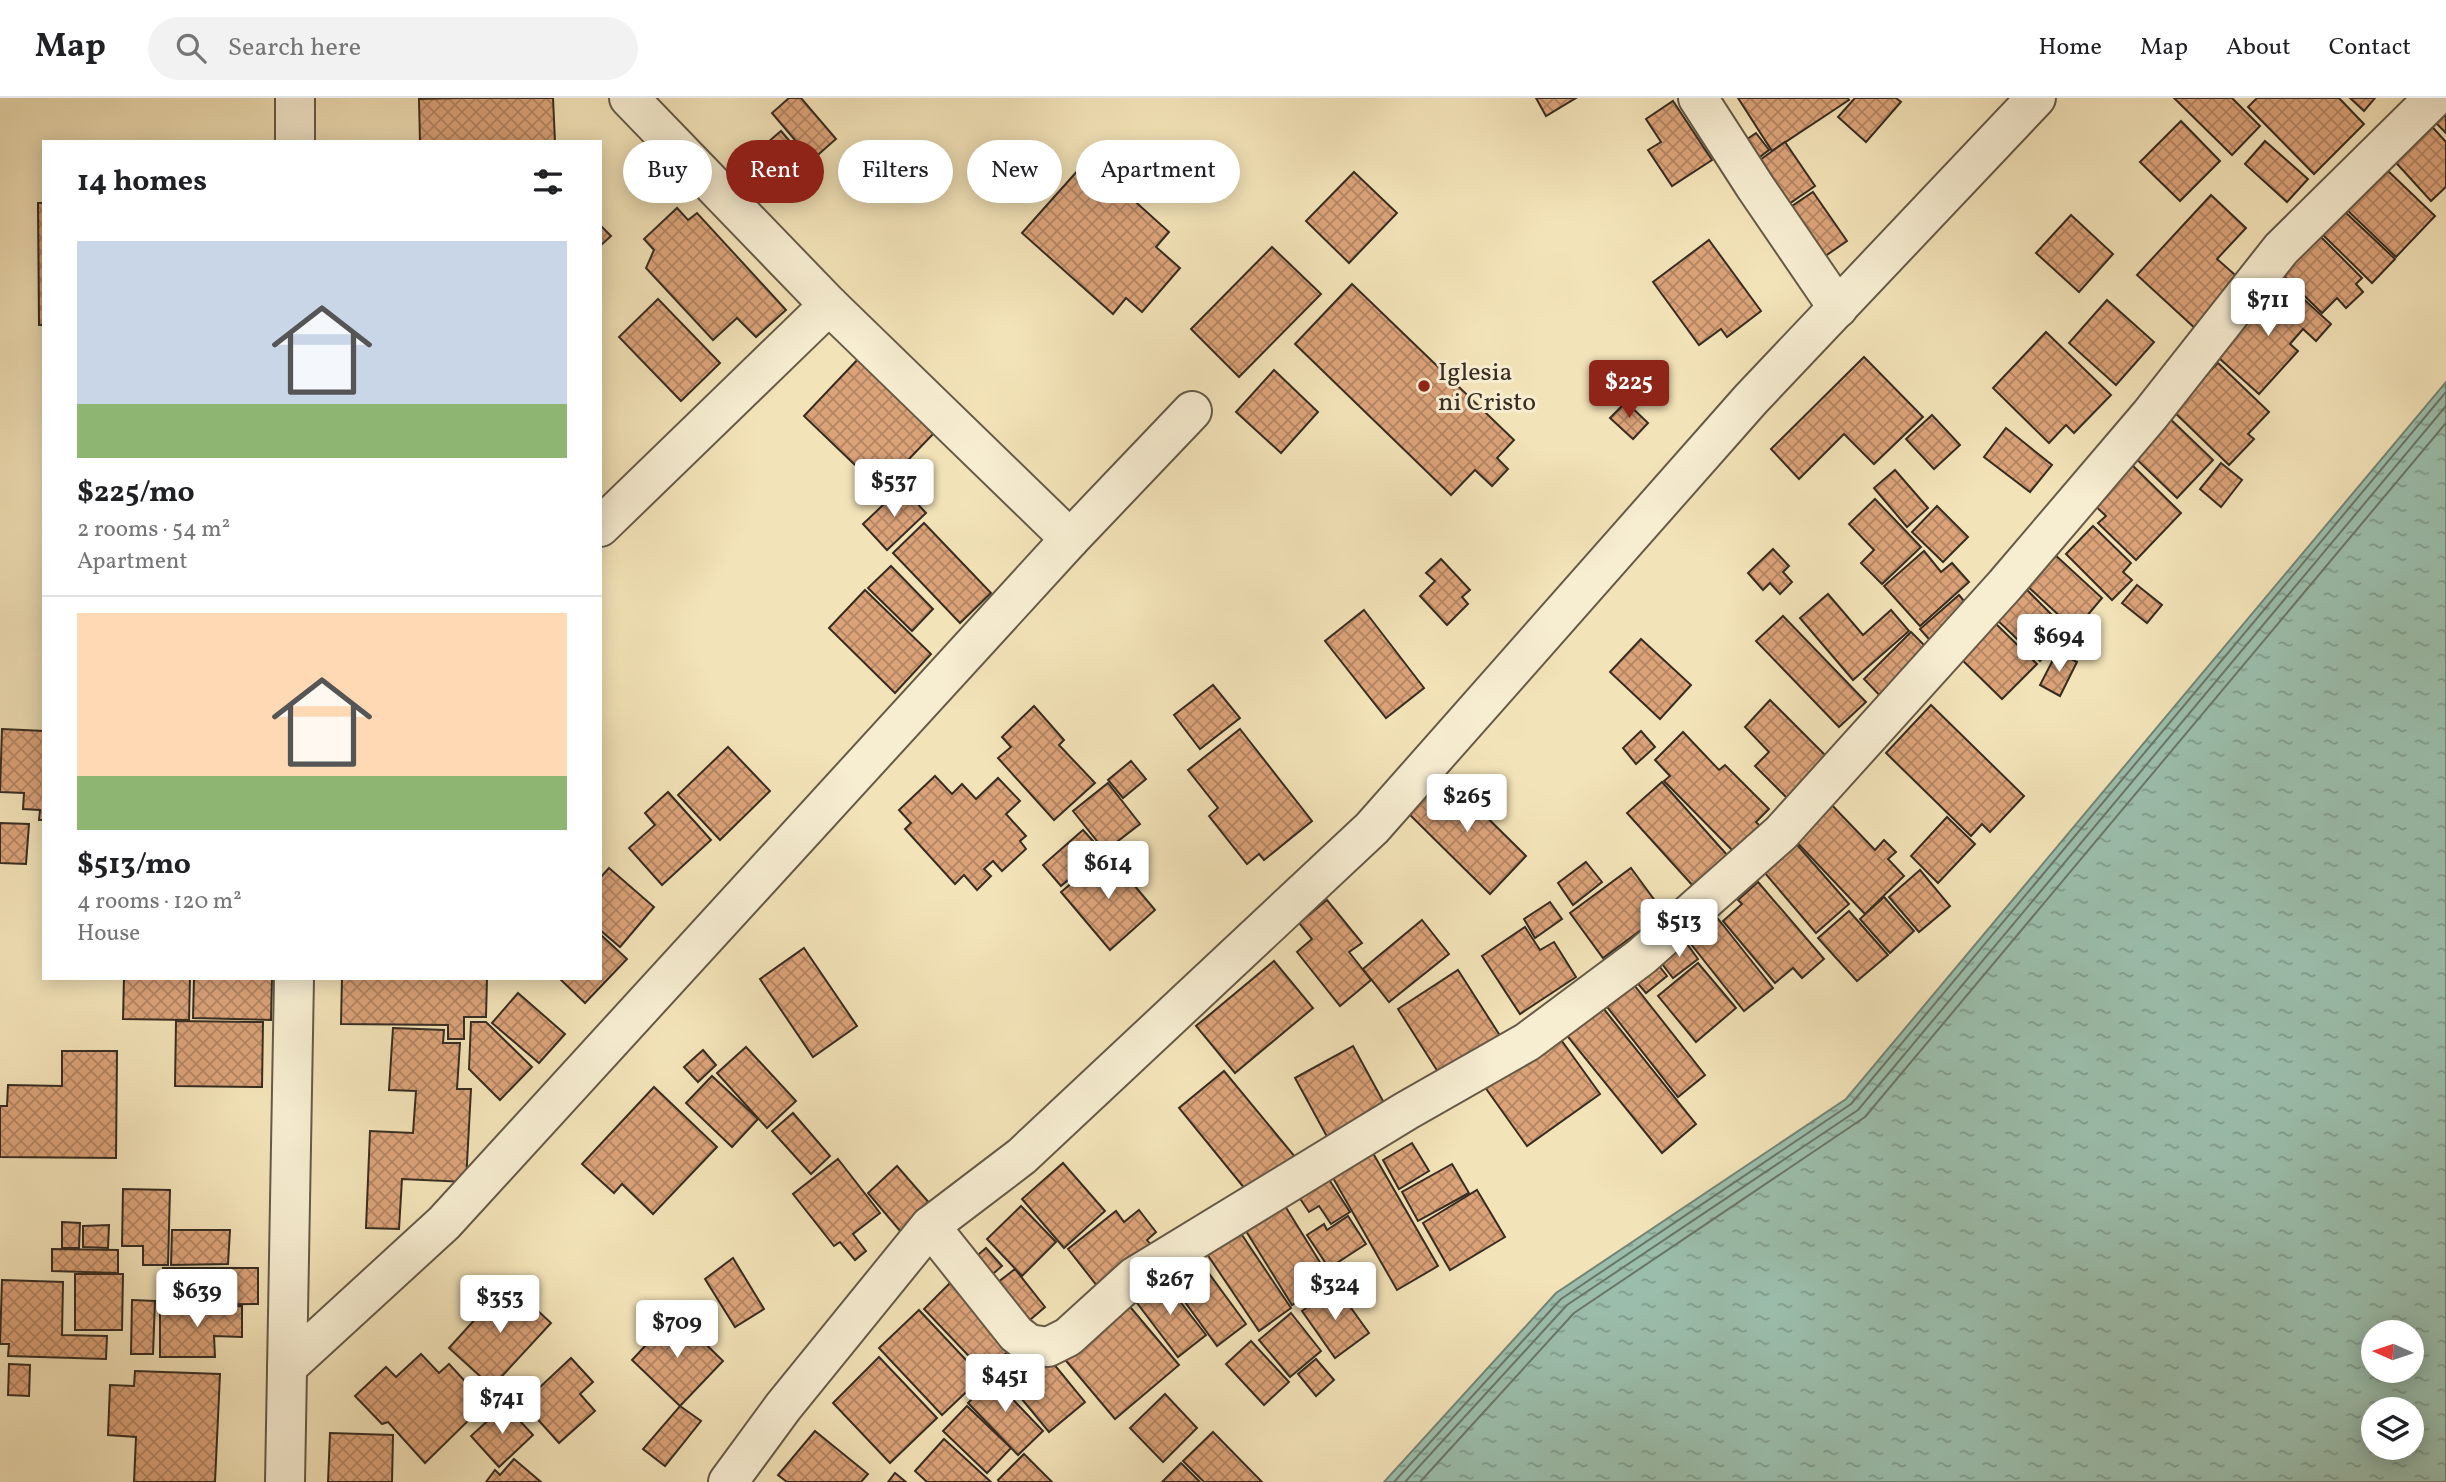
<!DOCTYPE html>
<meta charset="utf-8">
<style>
:root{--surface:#fff;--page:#f2f2f2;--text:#202124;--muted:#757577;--line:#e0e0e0;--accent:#8f2418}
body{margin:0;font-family:Vollkorn,serif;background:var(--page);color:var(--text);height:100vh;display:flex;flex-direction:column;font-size:26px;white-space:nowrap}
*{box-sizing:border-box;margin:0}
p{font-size:23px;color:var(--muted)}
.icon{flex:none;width:38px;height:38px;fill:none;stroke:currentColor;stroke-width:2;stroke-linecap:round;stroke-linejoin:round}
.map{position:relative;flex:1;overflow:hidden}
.details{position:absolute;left:42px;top:42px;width:560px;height:840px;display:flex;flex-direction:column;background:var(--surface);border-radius:0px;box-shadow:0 4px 18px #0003}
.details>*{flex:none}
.hud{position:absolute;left:623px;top:42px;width:665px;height:63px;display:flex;gap:14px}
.needle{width:46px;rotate:273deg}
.controls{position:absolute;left:2361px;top:1222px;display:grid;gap:14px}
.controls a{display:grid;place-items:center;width:63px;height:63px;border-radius:50%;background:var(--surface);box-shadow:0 4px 18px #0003;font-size:35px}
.price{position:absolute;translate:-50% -60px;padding:0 16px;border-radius:7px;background:#fff;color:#222;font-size:23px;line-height:46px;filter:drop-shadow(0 2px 4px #0008)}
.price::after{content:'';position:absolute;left:50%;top:42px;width:21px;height:16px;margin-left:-10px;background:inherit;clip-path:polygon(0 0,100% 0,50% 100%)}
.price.active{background:var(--accent);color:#fff}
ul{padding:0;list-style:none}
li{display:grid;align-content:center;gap:14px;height:371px;padding:0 35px}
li+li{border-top:2px solid var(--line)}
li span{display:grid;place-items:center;height:217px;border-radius:0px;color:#555}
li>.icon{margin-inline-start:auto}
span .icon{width:126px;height:126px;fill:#fffc;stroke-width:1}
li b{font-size:30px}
h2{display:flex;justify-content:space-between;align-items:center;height:84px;padding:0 35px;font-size:30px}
.chip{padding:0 24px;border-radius:32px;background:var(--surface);box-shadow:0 4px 18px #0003;font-size:24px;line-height:63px}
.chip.active{background:var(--accent);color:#fff}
header{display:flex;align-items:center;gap:42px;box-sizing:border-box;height:98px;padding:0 35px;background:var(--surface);border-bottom:2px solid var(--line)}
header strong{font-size:33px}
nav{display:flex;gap:38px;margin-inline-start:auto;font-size:24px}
.search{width:490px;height:63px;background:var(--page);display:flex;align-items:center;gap:18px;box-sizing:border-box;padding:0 24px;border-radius:38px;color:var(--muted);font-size:26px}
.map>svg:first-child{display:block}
</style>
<header>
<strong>Map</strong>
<div class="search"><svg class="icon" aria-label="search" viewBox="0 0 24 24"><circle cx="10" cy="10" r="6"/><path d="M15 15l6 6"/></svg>Search here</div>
<nav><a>Home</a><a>Map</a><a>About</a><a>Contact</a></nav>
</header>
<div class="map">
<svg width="2446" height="1384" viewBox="0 0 2446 1384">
<defs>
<pattern id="water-ripples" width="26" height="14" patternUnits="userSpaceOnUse" patternTransform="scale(1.75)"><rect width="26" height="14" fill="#9bbeac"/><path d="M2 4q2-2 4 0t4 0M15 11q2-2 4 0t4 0" fill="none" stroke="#7f9b8c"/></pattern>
<pattern id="building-cross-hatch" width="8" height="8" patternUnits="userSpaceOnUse" patternTransform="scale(1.75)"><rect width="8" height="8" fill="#dca379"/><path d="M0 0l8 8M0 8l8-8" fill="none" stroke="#b38563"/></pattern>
</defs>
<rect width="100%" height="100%" fill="#f3e3b8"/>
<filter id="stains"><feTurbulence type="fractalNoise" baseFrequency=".00286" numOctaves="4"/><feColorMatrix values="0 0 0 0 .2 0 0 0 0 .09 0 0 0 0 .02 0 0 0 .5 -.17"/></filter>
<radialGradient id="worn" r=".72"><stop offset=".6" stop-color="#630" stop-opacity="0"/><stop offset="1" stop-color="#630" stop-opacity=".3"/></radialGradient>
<path fill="url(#water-ripples)" stroke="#738475" stroke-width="2" fill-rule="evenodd" d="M2446,284V1384H1384L1556,1195L1846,1001ZM2373,1234H2412V1272H2373ZM2373,1311H2412V1349H2373Z"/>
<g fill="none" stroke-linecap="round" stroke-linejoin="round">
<g stroke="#697667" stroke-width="2">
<polyline points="1394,1384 1561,1201 1851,1006 2446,294"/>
<polyline points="1405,1384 1567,1207 1858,1012 2446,308"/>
<polyline points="1420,1384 1574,1215 1865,1019 2446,325"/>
</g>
</g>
<g fill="url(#building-cross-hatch)" stroke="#372d22" stroke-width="2">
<polygon points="460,0 553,0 555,44 420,44 419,1"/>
<polygon points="789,0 801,0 836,41 812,62 772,15"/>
<polygon points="1536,0 1576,0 1546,18"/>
<polygon points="1738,0 1848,0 1849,2 1772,53"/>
<polygon points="1855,0 1896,0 1901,4 1866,44 1838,19"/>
<polygon points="2174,0 2232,0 2260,28 2232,57"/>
<polygon points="2257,0 2339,0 2364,26 2314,76 2248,9"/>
<polygon points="2350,0 2375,0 2364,13"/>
<polygon points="1673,3 1712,62 1672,88 1648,52 1661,44 1646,21"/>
<polygon points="2446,5 2446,35 2431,20"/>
<polygon points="2426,22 2446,44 2446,89 2431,103 2389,57"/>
<polygon points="2181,23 2220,63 2180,103 2140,64"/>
<polygon points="781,33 811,68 776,98 746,63"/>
<polygon points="1756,35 1769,52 1753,64 1740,46"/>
<polygon points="2265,43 2308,81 2287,104 2245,66"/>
<polygon points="1785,44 1815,88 1783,110 1753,67"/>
<polygon points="1088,61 1169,134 1156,149 1180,170 1142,214 1126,200 1113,216 1022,135"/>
<polygon points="2384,69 2435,118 2396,159 2345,110"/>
<polygon points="1354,74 1397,115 1349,165 1306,123"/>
<polygon points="1813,94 1847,143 1821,161 1786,112"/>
<polygon points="2211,97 2246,130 2217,161 2242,183 2197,232 2137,177"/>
<polygon points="38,105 44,105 44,227 39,227"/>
<polygon points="677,110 688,122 697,115 786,212 756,239 737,220 713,242 646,170 654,152 644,141"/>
<polygon points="2343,112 2395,161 2372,185 2321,135"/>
<polygon points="2071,117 2113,156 2079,194 2036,155"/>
<polygon points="600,127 611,138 600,148"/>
<polygon points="2319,137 2362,180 2356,186 2363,194 2346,210 2337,200 2322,215 2281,175"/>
<polygon points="1709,142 1761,213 1727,239 1721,231 1699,247 1653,184"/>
<polygon points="1272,149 1321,196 1239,279 1191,231"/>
<polygon points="1352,186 1514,342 1497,360 1508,371 1492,388 1475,372 1451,397 1295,246"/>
<polygon points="2288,187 2331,226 2316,243 2303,231 2290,246 2298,253 2259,296 2211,253 2257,201 2267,210"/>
<polygon points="658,201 720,265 681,303 619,239"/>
<polygon points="2107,202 2154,244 2116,287 2069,245"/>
<polygon points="2046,234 2111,297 2074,335 2066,327 2049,345 1993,290"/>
<polygon points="860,259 936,333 880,391 804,318"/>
<polygon points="1864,259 1923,319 1874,366 1844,336 1799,381 1771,351"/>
<polygon points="2218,265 2269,314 2248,336 2254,341 2229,367 2172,312"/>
<polygon points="1274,272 1318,314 1281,355 1236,314"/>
<polygon points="1626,304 1648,325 1633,341 1610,320"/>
<polygon points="2164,315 2213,362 2177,400 2128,353"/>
<polygon points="1932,317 1960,347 1934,371 1906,341"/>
<polygon points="2006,330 2052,367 2030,394 1984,359"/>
<polygon points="2126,361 2181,415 2136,462 2098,425 2106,418 2088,401"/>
<polygon points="2221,365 2242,382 2221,409 2200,391"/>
<polygon points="1895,372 1928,410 1907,429 1874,390"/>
<polygon points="902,389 926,415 887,452 863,426"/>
<polygon points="1875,401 1921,449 1882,486 1861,465 1874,452 1849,426"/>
<polygon points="1937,408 1968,439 1943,464 1912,434"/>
<polygon points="924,425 991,495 960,525 893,455"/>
<polygon points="2093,428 2131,465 2123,474 2132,482 2112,502 2066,456"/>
<polygon points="1773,451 1789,468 1783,474 1792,484 1780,496 1770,485 1763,492 1748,475"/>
<polygon points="1924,453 1941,474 1952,465 1969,484 1920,528 1884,488"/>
<polygon points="2053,455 2102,500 2075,532 2025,486"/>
<polygon points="1441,461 1470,492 1462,499 1468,506 1447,527 1420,498 1435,483 1426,475"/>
<polygon points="891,468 933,511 912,533 868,490"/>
<polygon points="2022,487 2068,533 2040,563 1992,517"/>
<polygon points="2137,487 2162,507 2147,525 2122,505"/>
<polygon points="865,492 931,556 895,595 829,530"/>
<polygon points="1828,496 1863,537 1891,512 1909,533 1853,582 1800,520"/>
<polygon points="1959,497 1974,515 1936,549 1920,531"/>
<polygon points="1364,512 1424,590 1386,620 1325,543"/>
<polygon points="1783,518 1866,604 1839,629 1756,543"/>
<polygon points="1990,520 2037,566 2002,601 1955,555"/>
<polygon points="1911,534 1934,557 1886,604 1864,581"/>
<polygon points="1641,541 1691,587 1660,621 1610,574"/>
<polygon points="2057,554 2077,564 2060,598 2040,587"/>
<polygon points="1213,587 1240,620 1200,651 1174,617"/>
<polygon points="1770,602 1833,665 1793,706 1755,668 1769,654 1745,629"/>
<polygon points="1931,607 2024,698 1990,734 1982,726 1971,738 1886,655"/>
<polygon points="1034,608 1064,642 1059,647 1095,685 1054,722 998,660 1011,649 1002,639"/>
<polygon points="2,631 44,633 44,722 39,722 40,712 23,711 24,695 0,694"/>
<polygon points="1240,631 1312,723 1264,762 1259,756 1247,766 1209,718 1218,710 1188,672"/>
<polygon points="1641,633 1655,649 1636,666 1623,650"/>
<polygon points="1683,634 1719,672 1725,667 1769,711 1756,724 1768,736 1741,761 1664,683 1670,678 1655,662"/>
<polygon points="728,649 770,693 720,742 678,697"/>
<polygon points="1131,663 1146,681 1123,700 1108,682"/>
<polygon points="1443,676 1526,758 1490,796 1407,714"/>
<polygon points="935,678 952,696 962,686 976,701 998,680 1020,703 1006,716 1026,738 1020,743 1026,751 1002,773 993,763 984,771 991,778 977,792 964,777 955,786 905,731 911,725 899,712"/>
<polygon points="1662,684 1728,758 1694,789 1627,715"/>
<polygon points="1108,685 1140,726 1105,753 1073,713"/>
<polygon points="668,694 711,742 662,787 629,750 655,727 645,715"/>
<polygon points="1826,701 1875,752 1884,742 1896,754 1888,761 1904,778 1865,816 1789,736"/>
<polygon points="1947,719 1975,746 1938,785 1911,758"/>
<polygon points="0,725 29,726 26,766 0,765"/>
<polygon points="1083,732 1102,753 1061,788 1043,767"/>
<polygon points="1791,740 1849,806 1816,835 1759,768"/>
<polygon points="1107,755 1155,812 1110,852 1061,794"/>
<polygon points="1586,764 1602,784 1573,807 1558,785"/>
<polygon points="609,770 654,809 620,849 600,832 600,780"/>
<polygon points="1631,770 1664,815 1603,860 1570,815"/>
<polygon points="1920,772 1950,808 1919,834 1889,799"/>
<polygon points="1758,784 1824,861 1802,880 1793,870 1775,885 1723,823 1742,806 1738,802"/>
<polygon points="1884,799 1914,833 1890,855 1860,821"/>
<polygon points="1327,802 1362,845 1349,854 1371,882 1340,908 1297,854 1312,841 1299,825"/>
<polygon points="1550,804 1562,821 1535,840 1524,821"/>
<polygon points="1849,813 1888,857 1857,883 1818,840"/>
<polygon points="1715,817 1773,890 1744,913 1687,841"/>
<polygon points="1422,822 1449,856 1389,904 1363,871"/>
<polygon points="1525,829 1540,852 1554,844 1576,879 1520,916 1482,858"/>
<polygon points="600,836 627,861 585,905 559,880 600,880"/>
<polygon points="1684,842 1698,861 1673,880 1659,862"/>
<polygon points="804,850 857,928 813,959 760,881"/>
<polygon points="1274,863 1313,910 1235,975 1196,928"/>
<polygon points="1656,864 1667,878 1646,895 1635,882"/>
<polygon points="1698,865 1736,910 1696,944 1658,898"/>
<polygon points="1458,872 1506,947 1445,985 1398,911"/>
<polygon points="124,880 190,880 189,922 123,921"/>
<polygon points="194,880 272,880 271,922 193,920"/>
<polygon points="342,880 487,880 486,919 464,919 464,941 448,941 448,927 341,926"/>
<polygon points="1631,883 1705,977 1678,999 1604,905"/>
<polygon points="518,895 565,936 539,965 492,925"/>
<polygon points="1599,905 1696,1026 1662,1055 1564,934"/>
<polygon points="176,923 263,924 262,989 175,988"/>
<polygon points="471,924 486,924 532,969 500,1002 469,971"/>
<polygon points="393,930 444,932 443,945 460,945 457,991 471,991 466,1084 402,1081 399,1131 366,1130 370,1033 413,1035 416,993 389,992"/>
<polygon points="1554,932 1600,996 1527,1048 1482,985"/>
<polygon points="1353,948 1389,1014 1331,1046 1295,980"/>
<polygon points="746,949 796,1003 767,1030 717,975"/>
<polygon points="703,952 716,967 698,984 684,969"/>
<polygon points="62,953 117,953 116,1060 0,1059 0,1008 7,1008 8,987 62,988"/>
<polygon points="1224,973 1296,1060 1250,1097 1179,1010"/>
<polygon points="712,978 758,1021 732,1049 686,1005"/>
<polygon points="654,989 717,1049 653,1116 622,1086 614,1095 582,1066"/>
<polygon points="793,1015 830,1058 811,1076 772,1033"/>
<polygon points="1412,1045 1429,1073 1399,1091 1383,1062"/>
<polygon points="1370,1050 1438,1168 1397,1192 1329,1073"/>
<polygon points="838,1061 880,1115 853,1136 866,1153 855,1162 840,1144 834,1148 793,1096"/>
<polygon points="1063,1065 1105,1113 1064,1150 1022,1101"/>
<polygon points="1452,1066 1469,1095 1418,1123 1402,1094"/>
<polygon points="897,1068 931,1107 901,1134 868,1095"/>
<polygon points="1328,1080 1350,1114 1331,1126 1319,1108 1309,1114 1299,1099"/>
<polygon points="123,1091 170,1092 168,1167 143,1167 143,1148 122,1148"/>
<polygon points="1477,1092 1505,1139 1450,1172 1423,1125"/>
<polygon points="1021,1108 1056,1144 1022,1178 987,1141"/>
<polygon points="1285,1108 1331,1182 1292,1207 1246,1133"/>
<polygon points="1139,1112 1156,1134 1147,1142 1151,1147 1098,1189 1068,1151 1116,1113 1124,1124"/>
<polygon points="1348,1118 1366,1146 1329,1170 1307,1137 1324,1126 1327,1132"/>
<polygon points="62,1124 80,1125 79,1150 62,1150"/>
<polygon points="109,1127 108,1150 83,1149 83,1128"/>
<polygon points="172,1132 230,1132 228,1166 171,1167"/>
<polygon points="1240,1134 1291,1210 1259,1233 1207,1156"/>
<polygon points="986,1150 1002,1168 987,1181 971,1163"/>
<polygon points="52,1151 118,1152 118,1175 52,1173"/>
<polygon points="733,1160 764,1211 735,1229 705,1181"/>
<polygon points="1202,1166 1246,1226 1217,1248 1177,1193 1193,1182 1190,1174"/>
<polygon points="163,1170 258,1170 258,1206 163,1207"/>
<polygon points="1015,1171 1045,1209 1024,1227 993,1188"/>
<polygon points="75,1176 123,1176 122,1232 75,1232"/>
<polygon points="1161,1179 1206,1237 1178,1259 1134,1201"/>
<polygon points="954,1181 1016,1245 986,1276 924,1211"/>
<polygon points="2,1182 63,1184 62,1237 107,1238 106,1261 8,1258 9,1246 0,1246"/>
<polygon points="508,1185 551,1225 492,1289 449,1250"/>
<polygon points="1336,1189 1369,1235 1335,1260 1302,1213"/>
<polygon points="132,1202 155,1203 153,1256 131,1256"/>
<polygon points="1126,1204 1179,1267 1115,1321 1062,1258"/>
<polygon points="242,1208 242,1239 214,1238 215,1259 160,1259 160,1209"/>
<polygon points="919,1212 982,1279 942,1317 879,1250"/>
<polygon points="1291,1215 1321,1253 1290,1279 1259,1242"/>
<polygon points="675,1216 723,1263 680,1308 632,1262"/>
<polygon points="1251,1243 1289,1284 1264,1307 1226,1266"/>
<polygon points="421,1256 439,1275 449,1266 475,1294 466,1302 477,1314 425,1365 388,1324 382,1326 355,1298 386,1269 396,1279"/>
<polygon points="879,1259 937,1320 890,1365 833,1305"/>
<polygon points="1048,1259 1085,1304 1049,1334 1012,1289"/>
<polygon points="571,1260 593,1284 580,1296 595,1313 559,1345 523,1305"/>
<polygon points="1316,1261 1334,1282 1316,1298 1298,1276"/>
<polygon points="9,1266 30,1267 29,1298 8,1297"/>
<polygon points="1004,1270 1013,1279 1002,1290 1043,1333 1018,1357 968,1305"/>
<polygon points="135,1273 220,1276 215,1384 134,1384 136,1339 108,1337 110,1287 134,1288"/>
<polygon points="1165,1296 1197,1330 1163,1364 1130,1330"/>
<polygon points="505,1307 533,1337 499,1369 471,1338"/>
<polygon points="680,1308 701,1323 665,1368 643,1351"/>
<polygon points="967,1308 1011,1350 987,1375 943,1333"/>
<polygon points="815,1333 868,1376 861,1384 787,1384 778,1377"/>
<polygon points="1213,1334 1262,1384 1204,1384 1183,1363"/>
<polygon points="330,1335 393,1337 392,1384 328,1384"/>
<polygon points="944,1341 991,1384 927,1384 915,1373"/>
<polygon points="1024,1356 1052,1384 999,1384 998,1382"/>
<polygon points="514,1361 541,1384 486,1384 495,1372 500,1377"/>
<polygon points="1181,1365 1200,1384 1162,1384"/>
<polygon points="895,1375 906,1384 888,1384"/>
</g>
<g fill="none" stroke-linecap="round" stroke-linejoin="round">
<g stroke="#665a48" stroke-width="42">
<g id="minor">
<polyline points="295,0 295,44"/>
<polyline points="629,0 829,207 1070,441"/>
<polyline points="1698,0 1756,90 1838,210"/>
<polyline points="600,429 829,207"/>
<polyline points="930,1128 1016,1236 1029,1246 1048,1249 1068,1239 1134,1179 1406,1013 1527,944 1641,859 1781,735 2005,487 2150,317 2281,151 2434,0"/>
<polyline points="287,1269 444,1125 1070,441 1192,313"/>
<polyline points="285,1384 294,880"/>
</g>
</g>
<g stroke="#665a48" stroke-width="42">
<polyline id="tertiary" points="728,1384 783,1309 930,1128 1022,1058 1372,730 1751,301 2036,0"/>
</g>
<use href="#minor" stroke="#f7edd1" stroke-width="38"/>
<use href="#tertiary" stroke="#f7edd1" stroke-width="38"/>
</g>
<circle fill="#8f2418" stroke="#f7edd1" stroke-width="2.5" cx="1424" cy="288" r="7"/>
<g text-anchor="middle" stroke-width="6" stroke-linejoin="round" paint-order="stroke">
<g font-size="26" fill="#372d22" stroke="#f7edd1" text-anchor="start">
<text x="1438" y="282">Iglesia<tspan x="1438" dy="30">ni Cristo</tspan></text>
</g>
</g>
<rect width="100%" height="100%" filter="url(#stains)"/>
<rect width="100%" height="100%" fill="url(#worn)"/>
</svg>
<div class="controls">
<a><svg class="needle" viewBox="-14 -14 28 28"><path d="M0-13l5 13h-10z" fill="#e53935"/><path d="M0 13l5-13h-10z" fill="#757577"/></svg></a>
<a><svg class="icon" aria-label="layers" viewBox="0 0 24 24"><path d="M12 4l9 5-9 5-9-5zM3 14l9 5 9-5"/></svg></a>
</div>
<b class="price" style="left:2268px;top:240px">$711</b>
<b class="price active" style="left:1629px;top:322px">$225</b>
<b class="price" style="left:894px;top:421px">$537</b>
<b class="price" style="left:2059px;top:576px">$694</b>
<b class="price" style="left:1467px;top:736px">$265</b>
<b class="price" style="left:1108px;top:803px">$614</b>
<b class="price" style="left:1679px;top:861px">$513</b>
<b class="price" style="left:1170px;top:1219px">$267</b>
<b class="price" style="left:1335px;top:1224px">$324</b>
<b class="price" style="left:197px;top:1231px">$639</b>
<b class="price" style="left:500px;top:1237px">$353</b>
<b class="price" style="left:677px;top:1262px">$709</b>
<b class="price" style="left:1005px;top:1316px">$451</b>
<b class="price" style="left:502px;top:1338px">$741</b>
<div class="hud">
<a class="chip">Buy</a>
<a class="chip active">Rent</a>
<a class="chip">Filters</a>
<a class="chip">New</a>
<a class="chip">Apartment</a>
</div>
<section class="details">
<h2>14 homes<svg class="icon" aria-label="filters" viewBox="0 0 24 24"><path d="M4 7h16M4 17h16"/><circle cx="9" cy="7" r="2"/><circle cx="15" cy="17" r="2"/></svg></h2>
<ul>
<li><span style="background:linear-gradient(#c9d6e8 75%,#8fb573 0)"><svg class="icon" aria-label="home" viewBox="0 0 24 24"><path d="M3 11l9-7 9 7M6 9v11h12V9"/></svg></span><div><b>$225/mo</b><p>2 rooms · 54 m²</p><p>Apartment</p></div></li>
<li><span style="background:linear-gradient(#ffd9b3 75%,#8fb573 0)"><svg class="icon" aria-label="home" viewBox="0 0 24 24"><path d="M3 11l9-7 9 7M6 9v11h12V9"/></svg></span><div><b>$513/mo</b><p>4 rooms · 120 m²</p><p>House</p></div></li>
</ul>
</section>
</div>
